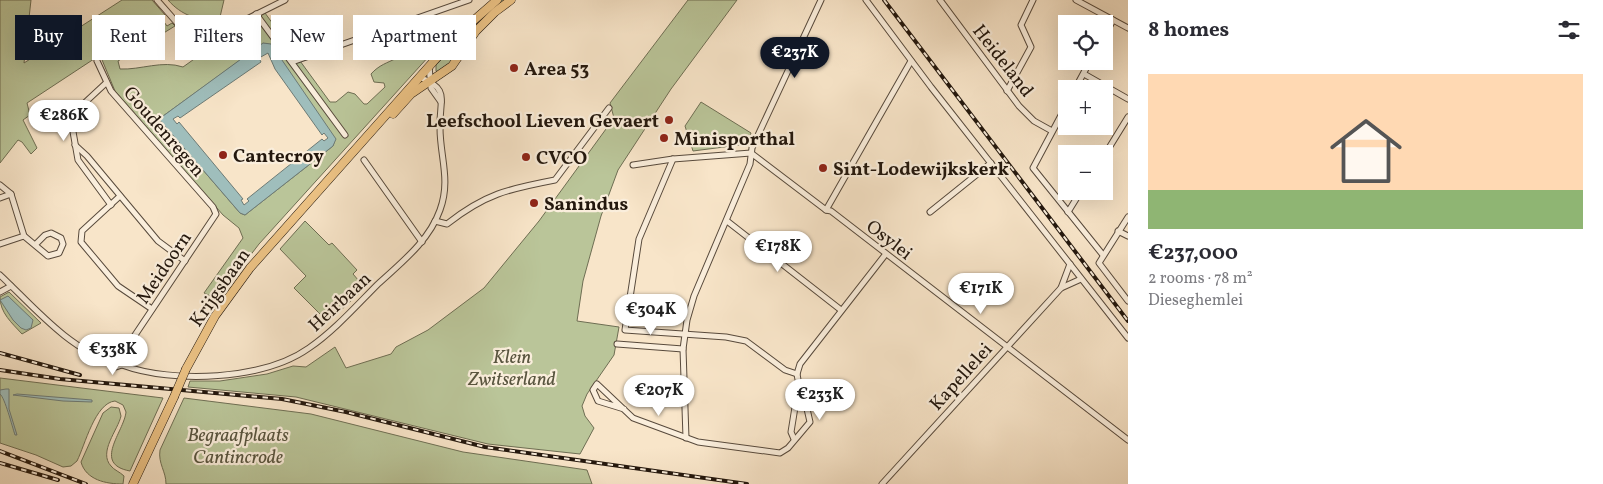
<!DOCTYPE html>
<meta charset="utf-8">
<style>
:root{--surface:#fff;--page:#f7f7f7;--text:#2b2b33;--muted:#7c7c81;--line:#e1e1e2;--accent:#111827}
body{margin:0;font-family:Vollkorn,serif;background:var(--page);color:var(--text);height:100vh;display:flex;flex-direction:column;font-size:19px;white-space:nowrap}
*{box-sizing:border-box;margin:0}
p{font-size:16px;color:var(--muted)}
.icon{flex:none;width:28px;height:28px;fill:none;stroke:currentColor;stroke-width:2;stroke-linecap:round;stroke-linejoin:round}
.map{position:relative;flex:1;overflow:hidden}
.details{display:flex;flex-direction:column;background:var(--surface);width:475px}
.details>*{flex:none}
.top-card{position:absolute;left:15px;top:15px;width:475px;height:45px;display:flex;gap:10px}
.buttons{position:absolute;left:1058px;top:15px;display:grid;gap:10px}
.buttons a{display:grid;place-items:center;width:55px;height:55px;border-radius:0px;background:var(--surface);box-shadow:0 5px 20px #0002;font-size:25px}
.price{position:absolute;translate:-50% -42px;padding:0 11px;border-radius:18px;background:#fff;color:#222;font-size:16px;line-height:32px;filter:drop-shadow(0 1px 2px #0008)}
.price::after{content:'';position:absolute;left:50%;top:30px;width:15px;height:11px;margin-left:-8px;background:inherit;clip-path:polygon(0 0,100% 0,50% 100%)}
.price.on{background:var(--accent);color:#fff}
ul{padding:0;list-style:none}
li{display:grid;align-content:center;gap:10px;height:265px;padding:0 20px}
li+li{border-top:1px solid var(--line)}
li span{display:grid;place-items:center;height:155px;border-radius:0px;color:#555}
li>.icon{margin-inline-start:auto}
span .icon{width:90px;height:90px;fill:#fffc;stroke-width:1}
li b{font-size:21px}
h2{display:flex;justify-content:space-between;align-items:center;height:60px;padding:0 20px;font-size:21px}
.pill{padding:0 18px;border-radius:0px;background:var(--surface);box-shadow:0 5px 20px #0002;font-size:18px;line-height:45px}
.pill.on{background:var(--accent);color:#fff}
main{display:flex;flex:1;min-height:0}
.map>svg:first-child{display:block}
</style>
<main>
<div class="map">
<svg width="1128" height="484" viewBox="0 0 1128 484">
<rect width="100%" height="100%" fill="#f8e5c9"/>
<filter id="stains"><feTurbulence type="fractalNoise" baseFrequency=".004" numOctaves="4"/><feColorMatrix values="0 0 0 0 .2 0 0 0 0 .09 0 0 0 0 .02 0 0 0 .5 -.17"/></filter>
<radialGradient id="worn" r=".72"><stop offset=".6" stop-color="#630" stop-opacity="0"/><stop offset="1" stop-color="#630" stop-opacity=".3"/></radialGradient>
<g fill="#bac599" stroke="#6e6e53" fill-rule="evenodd">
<path d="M0,0H31L24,63L122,0H152L165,15L161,18L167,26L172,23L175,26L118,61L120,69C141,70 162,60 183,67L214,45L218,37L265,13L330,102H336L348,92L355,94L364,104H367L385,87L384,83L374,82L371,74C379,65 387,63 397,58L405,59L409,50L418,46L420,40L412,32L425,30L433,42L430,55L259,244L217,299L204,293L243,238L239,228L223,215L115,91L100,55L27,103L30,115L23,120L37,148L31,154L22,142L18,140L0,163ZM264,43L335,139L333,146L245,215L240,213L159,119Z"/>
<path d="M168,0H224L220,17C200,23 181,15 168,0Z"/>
<polygon points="501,0 504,0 481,20 456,60 439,73 436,71 436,65"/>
<polygon points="688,0 737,0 671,89 618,170 601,216 583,281 577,321 619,327 614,355 587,394 582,406 585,416 594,428 580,454 488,444 296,397 188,387 190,381 220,381 267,374 293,366 306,367 335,347 346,368 391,354 396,347 428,330 484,288 539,221 614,118 610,103"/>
<polygon points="701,102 751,133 747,144 693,151 685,126"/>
<polygon points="305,221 329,245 332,243 357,270 353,274 365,288 328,322 294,288 306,276 280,249"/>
<path d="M9,292L41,323L22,334C12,323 0,313 0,297Z"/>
<path d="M0,378L163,398L130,471C92,464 124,432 126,412L123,405L115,401C95,403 85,445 77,461L71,466L63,467L36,455L0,443Z"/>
<path d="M184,398L311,414L463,452L587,470L592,484H166C166,471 158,464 160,450Z"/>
<path d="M111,407L119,408L121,416C118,430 98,452 111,466C114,470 120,472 124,476L123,484C106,484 86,480 81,462L103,413Z"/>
</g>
<g fill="#9fbebc" stroke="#6d7b76" fill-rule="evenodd">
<path d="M263,43L271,44L336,139L333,146L245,215L240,213L159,119ZM268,53L275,69L322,135L324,133L328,138L324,141L322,139L247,199L249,201L244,205L241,200L243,199L179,122L177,124L173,119L178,116L180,118L261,62L259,58Z"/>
<polygon points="8,296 33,320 31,328 26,330 21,328 13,320 2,303 0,300"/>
<path d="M6,389H9V409L17,435H15C12,426 5,398 0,394V390Z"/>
<polygon points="17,394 92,400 92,402 63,401 13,395"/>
</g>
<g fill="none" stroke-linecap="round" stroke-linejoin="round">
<g stroke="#584a3c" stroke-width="7">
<g id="street">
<polyline points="157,0 179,25 217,34 285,0"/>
<polyline points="866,0 931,87 1128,338"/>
<polyline points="940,0 1019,106 1034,121 1052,131"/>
<polyline points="1076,0 1128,28"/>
<polyline points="256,14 345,135"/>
<polyline points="1104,37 1113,20"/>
<polyline points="97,61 111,91 213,207 216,214 119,359 114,362"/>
<polyline points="292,62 469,0"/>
<polyline points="429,66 431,88 441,102"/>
<polyline points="1084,74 1128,99"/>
<polyline points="106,83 77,110 72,126 78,160 111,205"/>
<polyline points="1075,89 1090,61"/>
<polyline points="1007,91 1031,47 1021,25 1033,0"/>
<polyline points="1066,106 1033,168 1103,255"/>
<polyline points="75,145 87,156 158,241 185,261"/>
<polyline points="1104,156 1128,117"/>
<polyline points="673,159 639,239 625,330 726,337 746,341 785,370 797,374"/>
<polyline points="364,160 422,242"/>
<polyline points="633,165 673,159 751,153 826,210 831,211 1128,440"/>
<polyline points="0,185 11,194 24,236"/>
<polyline points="120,196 82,231 81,242 118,286 152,309"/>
<polyline points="0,198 11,194"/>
<polyline points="826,210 911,61"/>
<polyline points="930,212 991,163"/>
<polyline points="1068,212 1081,191"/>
<polyline points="1128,217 1099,263 1128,301"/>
<path d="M435,221L447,224C485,194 508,189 555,180L609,108"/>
<polyline points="727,221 841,310"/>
<polyline points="1118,231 1128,236"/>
<polyline points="0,244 24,236 48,256 59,253 63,244 61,238 51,233 45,235 35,245"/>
<path d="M0,275C31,304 71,352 114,362L116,367L122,365"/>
<polyline points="1061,288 1070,264"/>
<polyline points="0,292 11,286"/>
<polyline points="617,344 683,349"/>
<path d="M122,365C173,384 264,380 309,348C334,331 356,306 378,284C402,262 429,241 440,210C451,180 440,157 440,128C439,99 451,89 419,77"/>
<polyline points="624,409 598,401 593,390 597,384 633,418 698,442 780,453 788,448 810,422 805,400 801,397 797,374 800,364 885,255"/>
<polyline points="686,438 683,349 687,320 694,296 750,164 752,148 821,0"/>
<polyline points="794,439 791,432 796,401 801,397"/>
<polyline points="882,484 1061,288 1081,279"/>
</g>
</g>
<g stroke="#23170d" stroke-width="9">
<g id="primary">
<polyline points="393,114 411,94 452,66 476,31 495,12 511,0"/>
<polyline points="186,369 215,316 250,268 441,53 465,28 497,0"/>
<polyline points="133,484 174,397"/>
</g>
</g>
<use href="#street" stroke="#faeedc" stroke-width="5"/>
<use href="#primary" stroke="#ecc284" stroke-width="8"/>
<g stroke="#23170d" stroke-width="4">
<g id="rail">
<polyline points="884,0 1128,321"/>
<polyline points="0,353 80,375"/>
<polyline points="0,370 60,379 282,399 346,412 485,447 747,484"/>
<polyline points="0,451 86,484"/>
<polyline points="0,463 58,480"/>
</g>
</g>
<use href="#rail" stroke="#faeedc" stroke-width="2" stroke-dasharray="5.5" stroke-linecap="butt"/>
<g stroke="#23170d" stroke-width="9" stroke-linecap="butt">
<polyline id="primary-bridge" points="174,397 186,369"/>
</g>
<use href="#primary-bridge" stroke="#ecc284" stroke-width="8"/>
</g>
<g fill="#8f2418" stroke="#faeedc" stroke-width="2">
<circle cx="514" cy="68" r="5"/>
<circle cx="669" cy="120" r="5"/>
<circle cx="664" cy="138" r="5"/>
<circle cx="223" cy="155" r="5"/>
<circle cx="526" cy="157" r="5"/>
<circle cx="823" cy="168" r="5"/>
<circle cx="534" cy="203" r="5"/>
</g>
<g text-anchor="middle" stroke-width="4.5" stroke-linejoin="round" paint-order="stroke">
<g font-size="19" fill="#23170d" stroke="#faeedc">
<text transform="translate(1004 60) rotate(52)" y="7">Heideland</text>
<text transform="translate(165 131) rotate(49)" y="7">Goudenregen</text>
<text transform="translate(890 239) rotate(38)" y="7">Osylei</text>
<text transform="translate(163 267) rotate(-56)" y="7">Meidoorn</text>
<text transform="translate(219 287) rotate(-55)" y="7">Krijgsbaan</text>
<text transform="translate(339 301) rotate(-43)" y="7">Heirbaan</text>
<text transform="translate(960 376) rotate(-48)" y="7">Kapellelei</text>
</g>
<g font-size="19" font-weight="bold" fill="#23170d" stroke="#faeedc" text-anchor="start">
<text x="524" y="75">Area 53</text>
<text x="659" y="127" text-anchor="end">Leefschool Lieven Gevaert</text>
<text x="674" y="145">Minisporthal</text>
<text x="233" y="162">Cantecroy</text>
<text x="536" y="164">CVCO</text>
<text x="833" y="175">Sint-Lodewijkskerk</text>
<text x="544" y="210">Sanindus</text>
</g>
<g font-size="19" font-style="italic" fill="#58543e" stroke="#faeedc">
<text x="512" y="363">Klein<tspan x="512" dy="22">Zwitserland</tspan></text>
<text x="238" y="441">Begraafplaats<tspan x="238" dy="22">Cantincrode</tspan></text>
</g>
</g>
<rect width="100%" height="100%" filter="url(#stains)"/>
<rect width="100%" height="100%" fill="url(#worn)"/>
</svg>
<div class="buttons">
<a><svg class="icon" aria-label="locate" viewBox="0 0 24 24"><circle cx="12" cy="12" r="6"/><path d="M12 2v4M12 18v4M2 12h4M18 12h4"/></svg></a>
<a>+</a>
<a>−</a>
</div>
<b class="price on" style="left:795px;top:79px">€237K</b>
<b class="price" style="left:64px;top:142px">€286K</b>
<b class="price" style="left:778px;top:273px">€178K</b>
<b class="price" style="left:981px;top:315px">€171K</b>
<b class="price" style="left:651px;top:336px">€304K</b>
<b class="price" style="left:113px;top:376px">€338K</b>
<b class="price" style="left:659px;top:417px">€207K</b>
<b class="price" style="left:820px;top:421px">€233K</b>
<div class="top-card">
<a class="pill on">Buy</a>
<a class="pill">Rent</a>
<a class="pill">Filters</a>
<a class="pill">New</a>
<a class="pill">Apartment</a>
</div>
</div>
<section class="details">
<h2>8 homes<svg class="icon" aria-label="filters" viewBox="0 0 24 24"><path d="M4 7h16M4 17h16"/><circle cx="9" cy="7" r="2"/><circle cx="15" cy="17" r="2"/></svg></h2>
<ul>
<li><span style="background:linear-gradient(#ffd9b3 75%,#8fb573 0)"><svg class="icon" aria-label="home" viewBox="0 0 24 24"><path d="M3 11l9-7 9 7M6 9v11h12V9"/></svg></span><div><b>€237,000</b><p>2 rooms · 78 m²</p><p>Dieseghemlei</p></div></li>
</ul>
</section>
</main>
